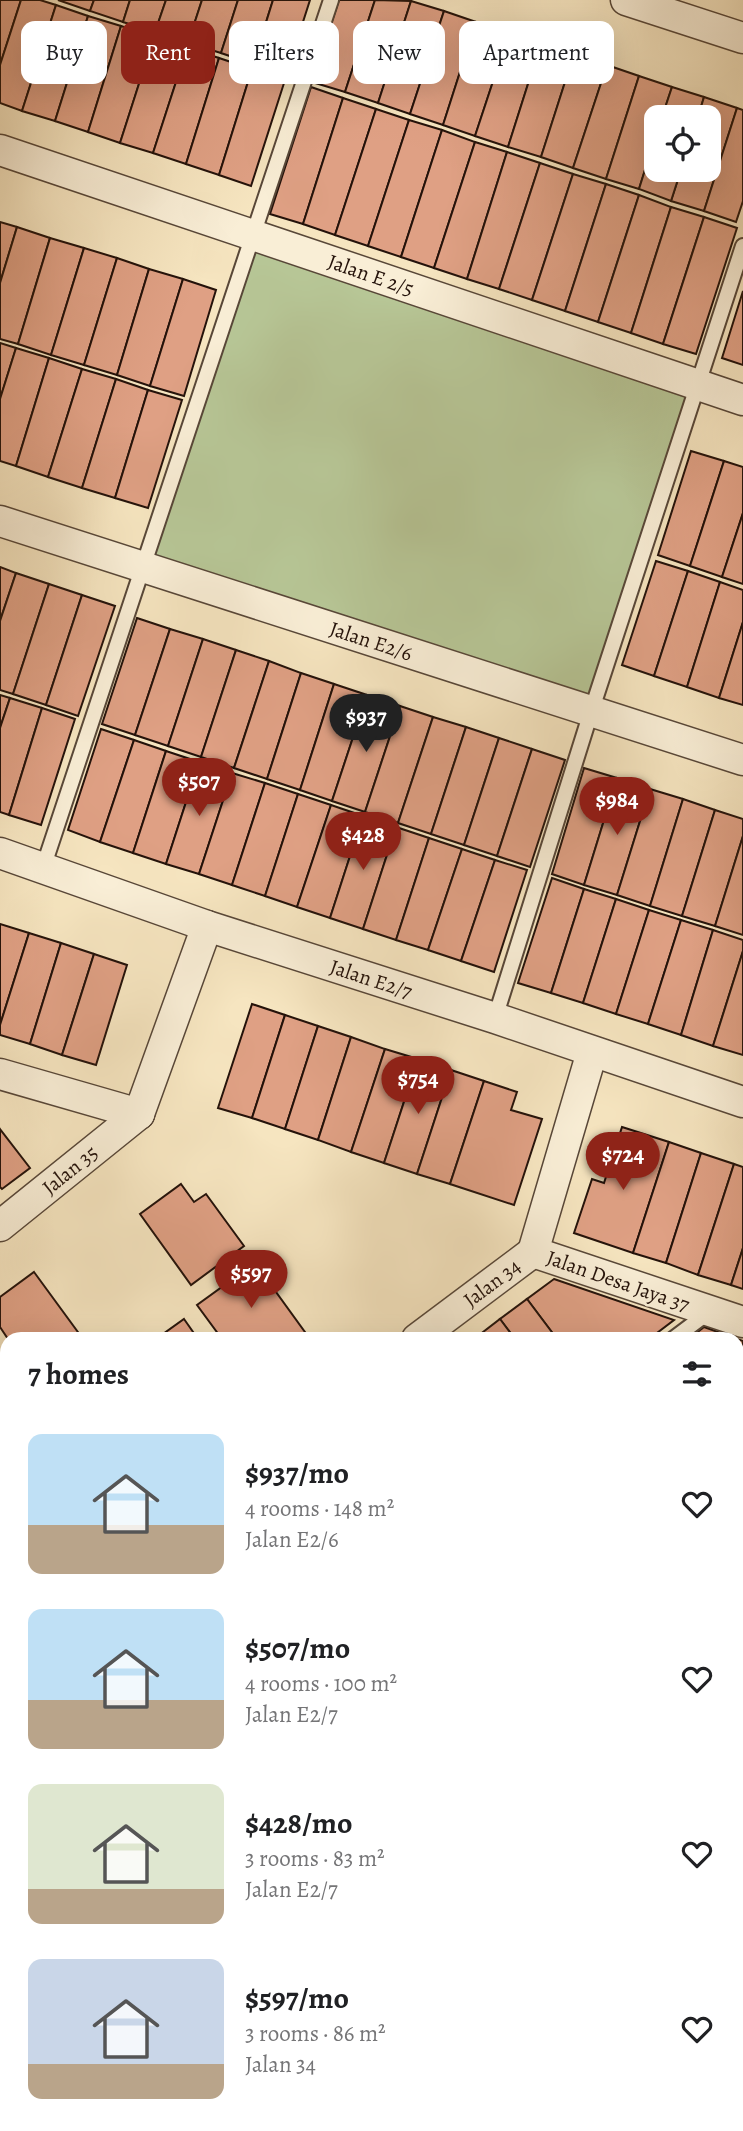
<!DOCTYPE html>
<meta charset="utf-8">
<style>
:root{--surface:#fff;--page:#f2f2f2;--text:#202124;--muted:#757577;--accent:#8f2418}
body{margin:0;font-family:Alegreya,serif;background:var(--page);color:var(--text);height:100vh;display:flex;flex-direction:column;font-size:26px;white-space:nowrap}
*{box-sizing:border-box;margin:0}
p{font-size:23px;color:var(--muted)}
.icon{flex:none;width:38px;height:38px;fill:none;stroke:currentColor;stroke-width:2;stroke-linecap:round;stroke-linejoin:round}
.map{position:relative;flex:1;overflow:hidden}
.side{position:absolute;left:0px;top:1332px;width:744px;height:800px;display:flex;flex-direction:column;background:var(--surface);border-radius:21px 21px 0 0;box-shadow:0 7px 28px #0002}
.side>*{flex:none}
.guide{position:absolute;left:21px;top:21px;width:702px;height:63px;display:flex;gap:14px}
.fabs{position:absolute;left:644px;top:105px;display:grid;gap:14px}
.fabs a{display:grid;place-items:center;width:77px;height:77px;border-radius:14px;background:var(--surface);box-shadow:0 7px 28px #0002;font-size:35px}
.price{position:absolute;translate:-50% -60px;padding:0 16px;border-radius:24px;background:var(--accent);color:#fff;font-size:23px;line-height:46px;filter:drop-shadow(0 2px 4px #0008)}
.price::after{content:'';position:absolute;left:50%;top:42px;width:21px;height:16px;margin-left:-10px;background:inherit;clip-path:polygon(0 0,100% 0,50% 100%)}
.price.selected{background:#222;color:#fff}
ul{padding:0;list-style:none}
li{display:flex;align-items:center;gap:21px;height:175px;padding:0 28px}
li span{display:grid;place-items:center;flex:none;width:196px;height:140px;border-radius:14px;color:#555}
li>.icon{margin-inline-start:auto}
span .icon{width:84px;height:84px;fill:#fffc;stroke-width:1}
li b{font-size:30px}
h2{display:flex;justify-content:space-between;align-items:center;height:84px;padding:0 28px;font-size:30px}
.pill{padding:0 24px;border-radius:14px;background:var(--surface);box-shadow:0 7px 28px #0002;font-size:24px;line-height:63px}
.pill.selected{background:var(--accent);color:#fff}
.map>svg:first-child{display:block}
</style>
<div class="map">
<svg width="743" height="2131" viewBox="0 0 743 2131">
<rect width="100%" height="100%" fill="#f6e5c0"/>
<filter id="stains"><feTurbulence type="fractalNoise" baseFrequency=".00286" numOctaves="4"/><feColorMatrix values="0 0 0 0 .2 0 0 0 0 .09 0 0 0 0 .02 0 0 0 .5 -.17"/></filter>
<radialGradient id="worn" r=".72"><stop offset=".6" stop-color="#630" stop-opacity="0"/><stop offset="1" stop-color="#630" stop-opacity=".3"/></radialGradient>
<g fill="#b7c696" stroke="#6e6c50" stroke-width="2">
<polygon points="253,235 698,385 591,712 143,567"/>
<polygon points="743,1524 743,1851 737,1842 737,1527"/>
</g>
<g fill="#dfa084" stroke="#24120a" stroke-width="2">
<polygon points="0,0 21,0 0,65"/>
<polygon points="21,0 40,0 56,5 22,111 0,103 0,65"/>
<polygon points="58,0 94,0 90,11"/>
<polygon points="94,0 130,0 123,22 90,11"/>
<polygon points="130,0 166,0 155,32 123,22"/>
<polygon points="166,0 202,0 188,43 155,32"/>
<polygon points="202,0 238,0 221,53 188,43"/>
<polygon points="238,0 273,0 253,64 221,53"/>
<polygon points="273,0 310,0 286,75 253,64"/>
<polygon points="339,0 375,0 345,92 312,82"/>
<polygon points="375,0 411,1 378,103 345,92"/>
<polygon points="411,1 444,11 410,114 378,103"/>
<polygon points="56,5 88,16 55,121 22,111"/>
<polygon points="444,11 476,22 443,125 410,114"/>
<polygon points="88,16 121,26 88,132 55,121"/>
<polygon points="476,22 509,33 475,136 443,125"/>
<polygon points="121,26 154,37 120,143 88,132"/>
<polygon points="509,33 541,43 508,147 475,136"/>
<polygon points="154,37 187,48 153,153 120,143"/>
<polygon points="541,43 574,54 541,157 508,147"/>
<polygon points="187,48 219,58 186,164 153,153"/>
<polygon points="574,54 607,65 573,168 541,157"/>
<polygon points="219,58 252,69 219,175 186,164"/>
<polygon points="607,65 639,76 606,179 573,168"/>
<polygon points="252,69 285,80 251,186 219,175"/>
<polygon points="639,76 672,87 662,117 656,117 656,135 639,189 606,179"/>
<polygon points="311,87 343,98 303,224 270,214"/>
<polygon points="672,87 704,97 698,117 662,117"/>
<polygon points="704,97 737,108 704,211 671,201 681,170 709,170 709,117 698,117"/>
<polygon points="343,98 376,109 335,235 303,224"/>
<polygon points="737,108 743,110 743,201 736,222 704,211"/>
<polygon points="376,109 409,120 368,246 335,235"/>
<polygon points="409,120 442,130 401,257 368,246"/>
<polygon points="442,130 475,142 434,268 401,257"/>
<polygon points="656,135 656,170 681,170 671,201 639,189"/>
<polygon points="475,142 507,152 467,279 434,268"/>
<polygon points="507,152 540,163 499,289 467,279"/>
<polygon points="540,163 573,174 532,300 499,289"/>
<polygon points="573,174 606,184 565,311 532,300"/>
<polygon points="606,184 639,195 598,322 565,311"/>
<polygon points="639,195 671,207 631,333 598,322"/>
<polygon points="671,207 704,217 663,344 631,333"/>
<polygon points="704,217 737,228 696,354 663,344"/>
<polygon points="0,222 17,227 0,283"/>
<polygon points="17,227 50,238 18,344 0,339 0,283"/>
<polygon points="50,238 84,248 51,355 18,344"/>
<polygon points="84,248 117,258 84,365 51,355"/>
<polygon points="117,258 149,269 117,375 84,365"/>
<polygon points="149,269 183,279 150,386 117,375"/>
<polygon points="183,279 216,290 184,396 150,386"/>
<polygon points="743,291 743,365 722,358"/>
<polygon points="0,343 16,348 0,399"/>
<polygon points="16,348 49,358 16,466 0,461 0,399"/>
<polygon points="49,358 82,369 48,477 16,466"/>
<polygon points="82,369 116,379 82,488 48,477"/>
<polygon points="116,379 148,390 115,498 82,488"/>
<polygon points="148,390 182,400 148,508 115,498"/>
<polygon points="691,451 724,461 690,566 658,555"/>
<polygon points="724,461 743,467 743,513 722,577 690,566"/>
<polygon points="743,513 743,584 722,577"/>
<polygon points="656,561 688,571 654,676 622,665"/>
<polygon points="0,567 16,573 0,621"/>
<polygon points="688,571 720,582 687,687 654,676"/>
<polygon points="16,573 49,584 13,694 0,690 0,621"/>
<polygon points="720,582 743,590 743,622 719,698 687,687"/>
<polygon points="49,584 82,595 46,705 13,694"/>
<polygon points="82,595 115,606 78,716 46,705"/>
<polygon points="137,618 170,629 135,735 102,724"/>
<polygon points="743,622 743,705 719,698"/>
<polygon points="170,629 203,639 168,746 135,735"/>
<polygon points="203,639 236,650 201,757 168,746"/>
<polygon points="236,650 269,661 234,768 201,757"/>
<polygon points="269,661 301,673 267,779 234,768"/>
<polygon points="301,673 334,684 300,790 267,779"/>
<polygon points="334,684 367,695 332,801 300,790"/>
<polygon points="0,695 10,698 0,728"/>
<polygon points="367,695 400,706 365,812 332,801"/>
<polygon points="10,698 42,708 9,815 0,812 0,728"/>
<polygon points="400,706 433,717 398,823 365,812"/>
<polygon points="42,708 75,719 41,825 9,815"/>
<polygon points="433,717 466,727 431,834 398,823"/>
<polygon points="466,727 499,738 464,845 431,834"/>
<polygon points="101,729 134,740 100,842 68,830"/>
<polygon points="499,738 532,749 497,856 464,845"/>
<polygon points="134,740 166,751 133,853 100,842"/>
<polygon points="532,749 565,760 530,867 497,856"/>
<polygon points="166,751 199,762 166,864 133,853"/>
<polygon points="199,762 232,773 199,874 166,864"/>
<polygon points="584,768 617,778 584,885 552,874"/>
<polygon points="232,773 265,783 232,885 199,874"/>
<polygon points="617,778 650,789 617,895 584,885"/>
<polygon points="265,783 298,794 265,896 232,885"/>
<polygon points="650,789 683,799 650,906 617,895"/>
<polygon points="298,794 331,805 297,907 265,896"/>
<polygon points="683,799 715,810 682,916 650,906"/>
<polygon points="331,805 363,816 330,918 297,907"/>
<polygon points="715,810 743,819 743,836 715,926 682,916"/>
<polygon points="363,816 396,827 363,929 330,918"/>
<polygon points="396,827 429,838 396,940 363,929"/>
<polygon points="743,836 743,935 715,926"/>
<polygon points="429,838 462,849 428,950 396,940"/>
<polygon points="462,849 495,860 461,961 428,950"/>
<polygon points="495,860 527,870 494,972 461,961"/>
<polygon points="552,878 584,889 551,993 518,983"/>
<polygon points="584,889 616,899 583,1003 551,993"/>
<polygon points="616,899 649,910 616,1014 583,1003"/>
<polygon points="649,910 681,920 648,1024 616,1014"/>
<polygon points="681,920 713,930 681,1035 648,1024"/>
<polygon points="0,924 29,933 0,1025"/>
<polygon points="713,930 743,940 743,951 713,1046 681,1035"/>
<polygon points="29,933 61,943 30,1044 0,1035 0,1025"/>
<polygon points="61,943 94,954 62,1055 30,1044"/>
<polygon points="743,951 743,1055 713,1046"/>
<polygon points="94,954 127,965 96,1065 62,1055"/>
<polygon points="252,1004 285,1015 252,1118 218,1108"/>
<polygon points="285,1015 318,1026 285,1129 252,1118"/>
<polygon points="318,1026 351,1037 318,1140 285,1129"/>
<polygon points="351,1037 385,1049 351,1152 318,1140"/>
<polygon points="385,1049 418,1059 384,1163 351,1152"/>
<polygon points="418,1059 451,1070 417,1174 384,1163"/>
<polygon points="451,1070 484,1081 450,1184 417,1174"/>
<polygon points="484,1081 517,1092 511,1110 542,1119 514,1205 450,1184"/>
<polygon points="622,1127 669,1142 633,1253 574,1233 592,1179 604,1183"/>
<polygon points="0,1129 30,1168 2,1189 0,1187"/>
<polygon points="669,1142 701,1153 666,1263 633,1253"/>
<polygon points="701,1153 734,1164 698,1275 666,1263"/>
<polygon points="734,1164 743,1167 743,1248 731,1285 698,1275"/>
<polygon points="181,1184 194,1202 206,1194 244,1246 191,1285 140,1214"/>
<polygon points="743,1248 743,1289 731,1285"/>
<polygon points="255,1263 310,1339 222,1339 197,1305"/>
<polygon points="34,1272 83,1339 8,1339 0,1327 0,1297"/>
<polygon points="554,1279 674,1320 649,1339 557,1339 527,1299"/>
<polygon points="527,1299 557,1339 515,1339 500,1319"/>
<polygon points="184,1319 198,1339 156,1339"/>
<polygon points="500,1319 515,1339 474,1339"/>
<polygon points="704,1327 743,1341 743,1430 737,1435 737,1339 689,1339"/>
<polygon points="0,1380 7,1390 7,1420 0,1425"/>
<polygon points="739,1934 743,1940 743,1973 737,1978 737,1935"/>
<polygon points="743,1973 743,2016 737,2021 737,1978"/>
<polygon points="743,2016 743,2093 737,2097 737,2021"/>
<polygon points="34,2124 92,2124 83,2131 25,2131"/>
<polygon points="92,2124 149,2124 141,2131 83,2131"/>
<polygon points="226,2124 265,2124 256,2131 231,2131"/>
<polygon points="265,2124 323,2124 314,2131 256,2131"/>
<polygon points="323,2124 351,2124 356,2131 314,2131"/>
<polygon points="382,2124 439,2124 430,2131 387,2131"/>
<polygon points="439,2124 497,2124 489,2131 430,2131"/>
<polygon points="497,2124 512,2124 516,2131 489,2131"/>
</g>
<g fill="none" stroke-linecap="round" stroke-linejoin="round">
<g stroke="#584738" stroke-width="18">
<g id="lane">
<polyline points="43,868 331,0"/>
<polyline points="495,1018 591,712 743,246"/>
<polyline points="673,1339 709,1312"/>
<polyline points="0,2108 7,2117"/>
<polyline points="737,2114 743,2123"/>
<polyline points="13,2124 17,2131"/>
</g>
</g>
<g stroke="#584738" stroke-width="33">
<g id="street">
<polyline points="626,0 743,38"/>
<polyline points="0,150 743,400"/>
<polyline points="0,521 743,760"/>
<polyline points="0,853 207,926 495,1018 743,1102"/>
<polyline points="0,1074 139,1114"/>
<polyline points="139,1114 207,926"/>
<polyline points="0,1226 139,1114"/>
<polyline points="533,1252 743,1322"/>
<polyline points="533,1252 592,1052"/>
<polyline points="417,1339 533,1252"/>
<polyline points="737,1503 743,1500"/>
<polyline points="0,1651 7,1646"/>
<polyline points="0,1700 7,1727"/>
<polyline points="737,1873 743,1881"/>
<polyline points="0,2024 7,2018"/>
<polyline points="196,2124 201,2131"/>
<polyline points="558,2124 563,2131"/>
</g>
</g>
<use href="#lane" stroke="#f9eed6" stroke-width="14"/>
<use href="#street" stroke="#f9eed6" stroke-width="30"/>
</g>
<g text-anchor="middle" stroke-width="5" stroke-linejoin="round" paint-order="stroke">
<g font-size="21" fill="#24120a" stroke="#f9eed6">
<text transform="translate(371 275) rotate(19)" y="7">Jalan E 2/5</text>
<text transform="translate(371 641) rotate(18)" y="7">Jalan E2/6</text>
<text transform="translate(371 979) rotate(18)" y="7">Jalan E2/7</text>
<text transform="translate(70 1170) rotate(-39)" y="7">Jalan 35</text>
<text transform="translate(618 1281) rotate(19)" y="7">Jalan Desa Jaya 37</text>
<text transform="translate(492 1283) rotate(-37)" y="7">Jalan 34</text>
</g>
</g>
<rect width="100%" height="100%" filter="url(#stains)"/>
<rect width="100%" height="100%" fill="url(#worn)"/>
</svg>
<div class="fabs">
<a><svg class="icon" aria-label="locate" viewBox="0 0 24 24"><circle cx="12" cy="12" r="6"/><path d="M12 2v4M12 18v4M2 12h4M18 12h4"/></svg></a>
</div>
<b class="price selected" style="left:366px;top:754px">$937</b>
<b class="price" style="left:199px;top:818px">$507</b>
<b class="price" style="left:617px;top:837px">$984</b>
<b class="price" style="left:363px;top:872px">$428</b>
<b class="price" style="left:418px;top:1116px">$754</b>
<b class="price" style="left:623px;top:1192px">$724</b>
<b class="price" style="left:251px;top:1310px">$597</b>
<div class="guide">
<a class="pill">Buy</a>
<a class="pill selected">Rent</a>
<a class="pill">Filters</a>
<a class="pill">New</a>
<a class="pill">Apartment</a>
</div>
<section class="side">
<h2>7 homes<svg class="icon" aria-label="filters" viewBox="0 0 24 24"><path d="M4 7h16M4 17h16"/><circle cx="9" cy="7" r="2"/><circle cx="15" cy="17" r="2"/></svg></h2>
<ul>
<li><span style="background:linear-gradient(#bfe0f5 65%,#b9a48a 0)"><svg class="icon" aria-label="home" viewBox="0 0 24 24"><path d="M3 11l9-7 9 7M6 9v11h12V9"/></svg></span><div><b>$937/mo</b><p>4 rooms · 148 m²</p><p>Jalan E2/6</p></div><svg class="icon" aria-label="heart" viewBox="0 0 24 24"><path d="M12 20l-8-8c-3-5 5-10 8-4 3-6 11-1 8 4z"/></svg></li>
<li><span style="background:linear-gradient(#bfe0f5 65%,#b9a48a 0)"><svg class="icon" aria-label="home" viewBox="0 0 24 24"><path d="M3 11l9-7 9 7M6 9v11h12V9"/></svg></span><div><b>$507/mo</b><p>4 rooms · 100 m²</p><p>Jalan E2/7</p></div><svg class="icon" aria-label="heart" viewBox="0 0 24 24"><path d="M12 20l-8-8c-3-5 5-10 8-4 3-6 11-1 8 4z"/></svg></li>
<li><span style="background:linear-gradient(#dfe7d0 75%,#b9a48a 0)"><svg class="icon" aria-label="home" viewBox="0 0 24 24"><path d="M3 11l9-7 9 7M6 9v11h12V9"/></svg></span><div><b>$428/mo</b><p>3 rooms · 83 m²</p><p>Jalan E2/7</p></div><svg class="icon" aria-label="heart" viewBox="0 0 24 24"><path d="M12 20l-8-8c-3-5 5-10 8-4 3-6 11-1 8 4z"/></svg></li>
<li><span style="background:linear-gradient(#c9d6e8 75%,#b9a48a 0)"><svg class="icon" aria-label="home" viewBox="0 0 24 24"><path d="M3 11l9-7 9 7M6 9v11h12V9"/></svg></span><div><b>$597/mo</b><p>3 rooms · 86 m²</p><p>Jalan 34</p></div><svg class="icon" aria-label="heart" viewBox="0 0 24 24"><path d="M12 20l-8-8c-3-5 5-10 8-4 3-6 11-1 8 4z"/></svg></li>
</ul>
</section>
</div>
